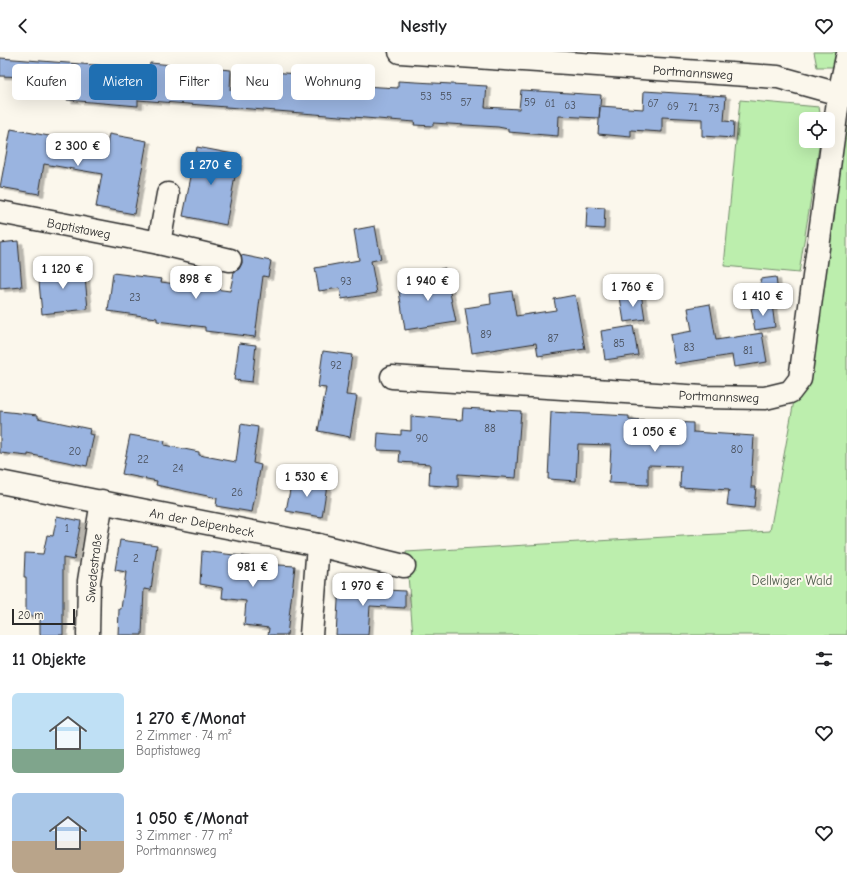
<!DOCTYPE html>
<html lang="de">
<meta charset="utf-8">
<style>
:root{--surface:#fff;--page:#f2f2f2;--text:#202124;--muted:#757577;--accent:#1f6fb2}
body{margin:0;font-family:"Comic Neue",sans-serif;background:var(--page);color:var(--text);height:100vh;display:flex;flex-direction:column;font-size:15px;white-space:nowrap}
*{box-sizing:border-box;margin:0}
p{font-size:13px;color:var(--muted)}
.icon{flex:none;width:22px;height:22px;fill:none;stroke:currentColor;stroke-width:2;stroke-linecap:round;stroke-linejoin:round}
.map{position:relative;height:583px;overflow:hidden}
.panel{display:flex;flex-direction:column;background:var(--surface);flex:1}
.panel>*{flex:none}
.hud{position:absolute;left:12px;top:12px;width:400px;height:36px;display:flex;gap:8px}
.buttons{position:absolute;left:799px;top:60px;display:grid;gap:8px}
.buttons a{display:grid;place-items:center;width:36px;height:36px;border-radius:6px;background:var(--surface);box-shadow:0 4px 16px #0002;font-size:20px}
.scale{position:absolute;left:12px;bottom:10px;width:63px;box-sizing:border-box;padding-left:4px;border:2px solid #2b2b2b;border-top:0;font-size:11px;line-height:14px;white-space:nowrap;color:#2b2b2b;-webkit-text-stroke:3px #fbf7ec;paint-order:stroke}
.price{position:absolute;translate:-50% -34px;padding:0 9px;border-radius:8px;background:#fff;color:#222;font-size:13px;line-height:26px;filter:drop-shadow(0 1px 2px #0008)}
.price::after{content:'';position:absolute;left:50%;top:24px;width:12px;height:9px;margin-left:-6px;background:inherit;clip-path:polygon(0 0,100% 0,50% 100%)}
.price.on{background:var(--accent);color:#fff}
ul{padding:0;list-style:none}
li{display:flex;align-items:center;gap:12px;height:100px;padding:0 12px}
li span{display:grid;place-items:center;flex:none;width:112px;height:80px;border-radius:6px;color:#555}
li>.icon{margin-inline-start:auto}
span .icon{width:48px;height:48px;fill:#fffc;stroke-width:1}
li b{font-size:17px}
h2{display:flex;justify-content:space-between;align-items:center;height:48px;padding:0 12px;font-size:17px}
.chip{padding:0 14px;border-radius:6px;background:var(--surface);box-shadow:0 4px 16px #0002;font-size:14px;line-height:36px}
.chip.on{background:var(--accent);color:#fff}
header{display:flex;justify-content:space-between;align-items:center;height:52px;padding:0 12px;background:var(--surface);font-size:18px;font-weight:600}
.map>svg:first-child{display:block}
</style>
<header><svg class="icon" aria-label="back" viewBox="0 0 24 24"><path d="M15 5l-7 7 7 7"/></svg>Nestly<svg class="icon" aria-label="heart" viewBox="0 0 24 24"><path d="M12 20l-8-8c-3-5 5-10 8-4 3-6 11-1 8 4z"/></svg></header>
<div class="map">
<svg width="847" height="583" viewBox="0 0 847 583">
<defs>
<filter id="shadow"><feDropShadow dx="4.5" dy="2.5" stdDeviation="0" flood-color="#0004"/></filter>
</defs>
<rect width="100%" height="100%" fill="#fbf7ec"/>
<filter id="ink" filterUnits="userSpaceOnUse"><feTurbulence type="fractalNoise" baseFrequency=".025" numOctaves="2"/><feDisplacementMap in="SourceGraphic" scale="8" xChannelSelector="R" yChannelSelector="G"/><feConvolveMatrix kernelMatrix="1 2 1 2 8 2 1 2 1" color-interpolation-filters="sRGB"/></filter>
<g filter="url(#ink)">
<g fill="#bceead" stroke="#748c6c">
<polygon points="814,0 847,0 847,15 817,15"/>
<polygon points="740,48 819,55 821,67 806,67 806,89 820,89 799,221 724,214"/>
<polygon points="847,61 847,583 413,583 406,500 770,479"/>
</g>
<g fill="#9ab4e0" stroke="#2b2b2b" filter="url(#shadow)">
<polygon points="0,6 149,17 150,11 231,18 230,38 269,41 271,20 340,25 340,23 364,25 363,34 398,36 398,29 487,34 485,55 519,57 521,38 601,43 600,54 643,57 644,39 726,44 724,69 734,70 733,86 702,84 702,67 662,65 662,80 631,78 631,85 598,82 600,55 599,66 559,64 558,84 508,80 508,77 498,75 433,71 433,74 414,73 415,70 138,48 138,54 67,48 68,34 28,31 29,25 0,24"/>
<polygon points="11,77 49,84 48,93 105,103 109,82 147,89 134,162 96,155 102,122 44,112 39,142 0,135"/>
<polygon points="197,95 239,103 226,173 183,164"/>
<polygon points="587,155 605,156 604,177 586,176"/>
<polygon points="375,174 381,207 371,209 377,241 342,247 340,236 319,239 315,216 359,208 354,178"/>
<polygon points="18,189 22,235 0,237 0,191"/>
<polygon points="241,203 271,209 268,225 263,224 255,285 205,279 205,275 157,269 157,266 108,259 113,221 162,227 161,230 230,239 234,220 239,217 242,211"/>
<polygon points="84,214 88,257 42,262 38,219"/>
<polygon points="445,216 456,270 405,278 399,239 426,235 423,220"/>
<polygon points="776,225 779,250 764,253 760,227"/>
<polygon points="512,239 516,264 556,258 554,247 575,243 585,297 538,304 536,291 472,301 465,256 491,252 490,242"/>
<polygon points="641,241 645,267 624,270 620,245"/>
<polygon points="710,252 716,288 762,281 767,310 734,315 732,303 675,312 670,283 692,279 688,256"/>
<polygon points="772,252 775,275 755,278 751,256"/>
<polygon points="633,274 638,303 605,308 601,279"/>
<polygon points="239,291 256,293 252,330 234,328"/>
<polygon points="323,299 352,303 346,343 357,344 350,385 318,379 326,336 318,335"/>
<polygon points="463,356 521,359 516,426 458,422 458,435 429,433 430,412 399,410 400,399 377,398 378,381 401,383 401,378 411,379 411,364 462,368"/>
<polygon points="0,359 38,363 38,366 90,377 89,382 94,383 87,414 28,402 28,404 0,401"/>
<polygon points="551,360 629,364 629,368 693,371 693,380 754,384 751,435 756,435 754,456 727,453 729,438 680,435 681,414 648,413 648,433 609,431 611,393 578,392 576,429 548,427"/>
<polygon points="241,372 258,375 253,411 261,413 252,460 216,454 217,446 156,433 157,429 122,422 130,383 165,389 164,393 199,400 199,403 236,410"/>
<polygon points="292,427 327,433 322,465 286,459"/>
<polygon points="57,464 81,469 74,508 63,506 63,583 40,583 40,564 26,564 26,525 24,525 25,501 43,502 47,483 53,484"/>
<polygon points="120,488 157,493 151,538 144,537 142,583 118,583 119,557 121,557 126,520 115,518"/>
<polygon points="202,499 250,505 250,511 295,514 287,583 268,583 269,576 244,573 246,549 222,546 223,536 200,532"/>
<polygon points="339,532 387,535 387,538 405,539 405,556 370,554 368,583 336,583"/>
</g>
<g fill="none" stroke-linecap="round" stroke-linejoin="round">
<g stroke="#2b2b2b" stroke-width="25">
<g id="minor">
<polyline points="839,42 847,5"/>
<polyline points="168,142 159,191 230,208"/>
<polyline points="0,160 159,191"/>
<polyline points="392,325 703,345 765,346 790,340 800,327 839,42 778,25 400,0"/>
<polyline points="0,430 318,493 404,514"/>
<polyline points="88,583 89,529 102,449"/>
<polyline points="311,583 318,493"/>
</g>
</g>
<use href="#minor" stroke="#fbf7ec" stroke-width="22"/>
</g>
</g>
<g text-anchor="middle" stroke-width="4" stroke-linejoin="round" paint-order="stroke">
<g font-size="11" fill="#474d58">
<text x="426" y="48">53</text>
<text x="446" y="48">55</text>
<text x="466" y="54">57</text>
<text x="530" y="54">59</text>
<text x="550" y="55">61</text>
<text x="653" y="55">67</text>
<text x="570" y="57">63</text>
<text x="673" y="58">69</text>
<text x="693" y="59">71</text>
<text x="714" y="60">73</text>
<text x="346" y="233">93</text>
<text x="135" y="249">23</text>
<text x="486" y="286">89</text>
<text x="553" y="290">87</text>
<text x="619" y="295">85</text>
<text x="689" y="299">83</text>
<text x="748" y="302">81</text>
<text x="336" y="317">92</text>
<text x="490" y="380">88</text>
<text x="422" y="390">90</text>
<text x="737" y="401">80</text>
<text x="75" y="403">20</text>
<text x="143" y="411">22</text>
<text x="178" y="420">24</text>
<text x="237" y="444">26</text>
<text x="67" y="480">1</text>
<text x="136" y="510">2</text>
</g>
<g font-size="13" fill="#2b2b2b" stroke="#fbf7ec">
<text transform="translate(693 20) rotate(4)" y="5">Portmannsweg</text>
<text transform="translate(79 176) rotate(11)" y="5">Baptistaweg</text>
<text transform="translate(719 344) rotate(2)" y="5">Portmannsweg</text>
<text transform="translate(202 470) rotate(11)" y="5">An der Deipenbeck</text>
<text transform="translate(93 516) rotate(-84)" y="5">Swedestraße</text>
</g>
<g font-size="13" fill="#4f5c4c" stroke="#fbf7ec">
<text x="792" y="533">Dellwiger Wald</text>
</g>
</g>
</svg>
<div class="buttons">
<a><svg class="icon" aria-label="locate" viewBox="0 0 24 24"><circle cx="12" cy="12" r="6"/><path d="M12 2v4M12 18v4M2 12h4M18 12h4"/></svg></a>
</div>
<div class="scale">20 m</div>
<b class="price" style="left:78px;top:115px">2 300 €</b>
<b class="price on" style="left:211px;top:134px">1 270 €</b>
<b class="price" style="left:63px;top:238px">1 120 €</b>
<b class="price" style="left:196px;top:248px">898 €</b>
<b class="price" style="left:428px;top:250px">1 940 €</b>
<b class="price" style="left:633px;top:256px">1 760 €</b>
<b class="price" style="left:763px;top:265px">1 410 €</b>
<b class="price" style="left:655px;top:401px">1 050 €</b>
<b class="price" style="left:307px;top:446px">1 530 €</b>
<b class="price" style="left:253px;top:536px">981 €</b>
<b class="price" style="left:363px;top:555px">1 970 €</b>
<div class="hud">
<a class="chip">Kaufen</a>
<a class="chip on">Mieten</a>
<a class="chip">Filter</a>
<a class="chip">Neu</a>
<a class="chip">Wohnung</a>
</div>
</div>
<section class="panel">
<h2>11 Objekte<svg class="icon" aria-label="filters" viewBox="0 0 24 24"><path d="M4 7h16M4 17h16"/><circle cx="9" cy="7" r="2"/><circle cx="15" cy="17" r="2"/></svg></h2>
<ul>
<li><span style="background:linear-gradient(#bfe0f5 70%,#7fa58c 0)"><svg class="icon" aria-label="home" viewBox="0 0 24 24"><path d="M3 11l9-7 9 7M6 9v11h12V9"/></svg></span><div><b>1 270 €/Monat</b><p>2 Zimmer · 74 m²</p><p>Baptistaweg</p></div><svg class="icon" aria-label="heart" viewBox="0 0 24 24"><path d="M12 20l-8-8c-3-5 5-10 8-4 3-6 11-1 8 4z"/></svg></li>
<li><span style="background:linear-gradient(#a9c7e8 60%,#b9a48a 0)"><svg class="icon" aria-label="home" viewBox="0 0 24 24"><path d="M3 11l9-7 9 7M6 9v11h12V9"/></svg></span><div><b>1 050 €/Monat</b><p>3 Zimmer · 77 m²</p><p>Portmannsweg</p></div><svg class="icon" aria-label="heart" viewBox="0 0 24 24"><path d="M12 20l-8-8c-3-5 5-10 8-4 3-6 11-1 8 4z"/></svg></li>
</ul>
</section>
